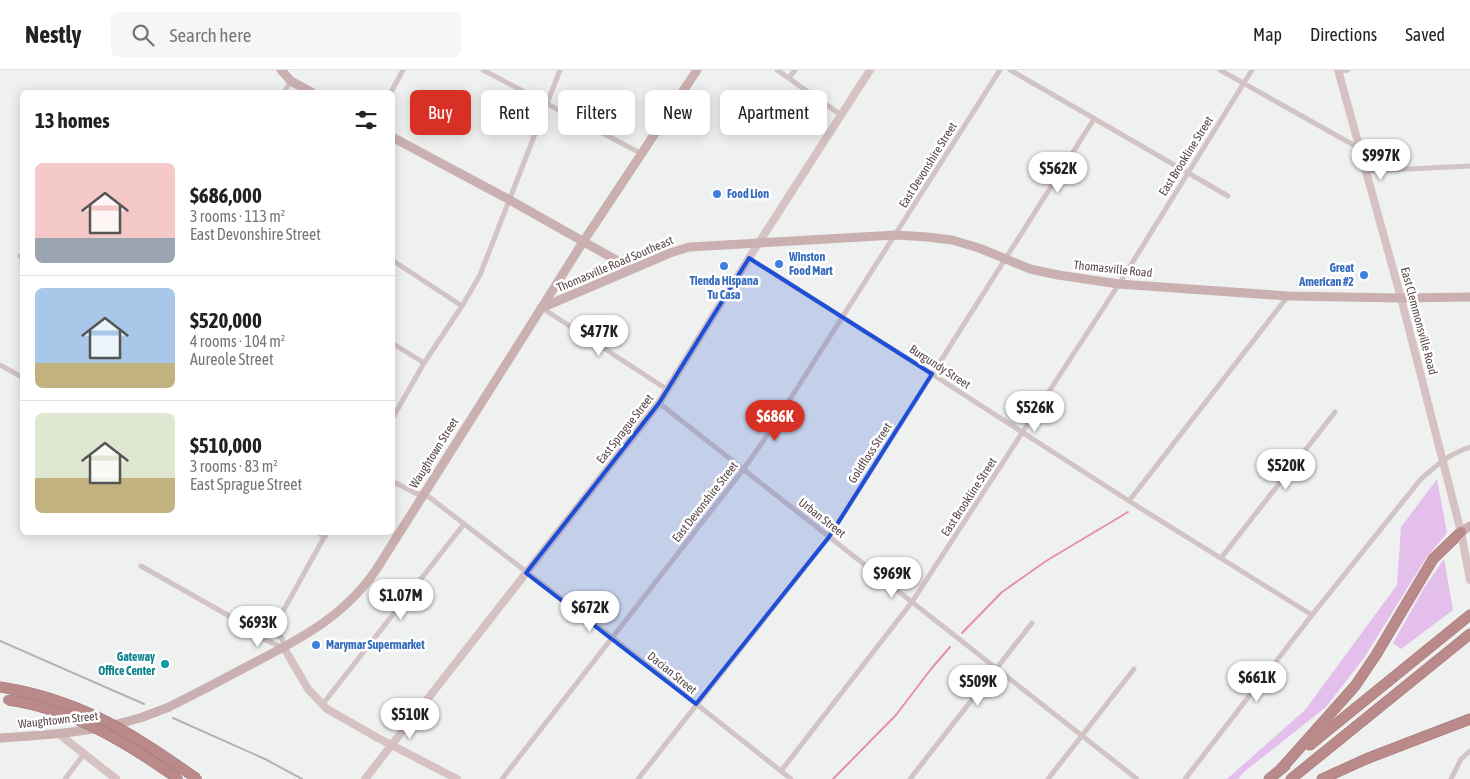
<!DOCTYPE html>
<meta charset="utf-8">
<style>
:root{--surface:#fff;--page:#f6f6f6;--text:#222;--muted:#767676;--line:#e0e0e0;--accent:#d93025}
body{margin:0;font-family:"Asap Condensed",sans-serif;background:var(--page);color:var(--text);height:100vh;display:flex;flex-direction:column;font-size:19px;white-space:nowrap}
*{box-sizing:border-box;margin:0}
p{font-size:16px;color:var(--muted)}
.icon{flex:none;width:28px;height:28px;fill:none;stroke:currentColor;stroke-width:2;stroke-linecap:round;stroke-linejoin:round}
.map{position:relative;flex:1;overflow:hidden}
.side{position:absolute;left:20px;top:20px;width:375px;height:445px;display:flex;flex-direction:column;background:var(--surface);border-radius:8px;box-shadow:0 2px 12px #0003}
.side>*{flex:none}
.banner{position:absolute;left:410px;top:20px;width:475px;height:45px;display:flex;gap:10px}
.price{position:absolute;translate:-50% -42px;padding:0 11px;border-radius:18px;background:#fff;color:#222;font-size:16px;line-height:32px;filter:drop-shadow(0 1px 2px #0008)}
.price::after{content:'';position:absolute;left:50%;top:30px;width:15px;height:11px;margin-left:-8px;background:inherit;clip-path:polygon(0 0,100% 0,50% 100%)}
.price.current{background:var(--accent);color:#fff}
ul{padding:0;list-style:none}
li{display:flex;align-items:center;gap:15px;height:125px;padding:0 15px}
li+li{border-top:1px solid var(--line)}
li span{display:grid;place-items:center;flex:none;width:140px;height:100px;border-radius:8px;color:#555}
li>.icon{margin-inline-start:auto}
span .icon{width:60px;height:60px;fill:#fffc;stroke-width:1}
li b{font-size:21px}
h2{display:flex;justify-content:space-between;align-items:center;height:60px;padding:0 15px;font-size:21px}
.pill{padding:0 18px;border-radius:8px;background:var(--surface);box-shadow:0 2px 12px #0003;font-size:18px;line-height:45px}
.pill.current{background:var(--accent);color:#fff}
header{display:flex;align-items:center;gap:30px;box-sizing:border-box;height:70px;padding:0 25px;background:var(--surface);border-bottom:1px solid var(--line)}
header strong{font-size:24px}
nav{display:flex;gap:28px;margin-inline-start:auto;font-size:18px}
.search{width:350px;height:45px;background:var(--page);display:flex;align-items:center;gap:12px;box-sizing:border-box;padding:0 18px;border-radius:8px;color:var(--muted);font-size:19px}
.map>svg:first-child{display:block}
</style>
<header>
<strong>Nestly</strong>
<div class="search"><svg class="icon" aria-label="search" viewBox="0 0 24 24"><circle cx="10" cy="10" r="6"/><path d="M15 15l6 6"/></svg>Search here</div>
<nav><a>Map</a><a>Directions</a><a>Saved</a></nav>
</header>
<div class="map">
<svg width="1470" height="709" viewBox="0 0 1470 709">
<rect width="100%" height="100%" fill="#eef1ef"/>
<g fill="#e5bfec">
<polygon points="1437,409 1447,463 1426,488 1364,588 1326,637 1244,702 1238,709 1227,709 1305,640 1397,515 1401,457"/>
<polygon points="1444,489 1453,540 1401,579 1393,573 1424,518"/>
</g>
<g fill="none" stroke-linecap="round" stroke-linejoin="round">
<g stroke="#e68fac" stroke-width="2">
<polyline points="962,563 1002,522 1046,491 1128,442"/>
<polyline points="833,709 896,645 931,599 950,577"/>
</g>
<g stroke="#a67475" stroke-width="11">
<g id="highway">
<polyline points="0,617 17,620"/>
<polyline points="1310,675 1470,545"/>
<polyline points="1281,699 1355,616 1376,585 1433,489 1461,462"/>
<polyline points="1269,709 1285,696"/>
<polyline points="1291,709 1470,564"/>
<polyline points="1322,709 1366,689 1470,649"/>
</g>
</g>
<g stroke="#d2c3c4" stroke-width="5">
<polyline points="483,0 642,84"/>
<polyline points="777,0 841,45"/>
<polyline points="1010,0 1228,126"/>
<polyline points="1220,0 1359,78"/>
<polyline points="1338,1 1348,0"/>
<polyline points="789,8 795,0"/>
<polyline points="284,22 291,11"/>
<polyline points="391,22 403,0"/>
<polyline points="1367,101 1470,96"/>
<polyline points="20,186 22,188"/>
<polyline points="749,188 932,304 1129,431 1312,545"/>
<polyline points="392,190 462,236"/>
<polyline points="542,238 668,320"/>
<polyline points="392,273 424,293"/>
<polyline points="0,295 22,307"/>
<polyline points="659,333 1137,709"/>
<polyline points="392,349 424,293 462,236 480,205 560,0"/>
<polyline points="392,411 415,423 429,427 613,568 791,709"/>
<polyline points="1129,431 1288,226"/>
<polyline points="317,462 325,467"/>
<polyline points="1221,488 1335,342"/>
<polyline points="141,496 247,556 256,566 284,578 282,568 261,557 247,556"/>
<polyline points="277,552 327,462"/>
<polyline points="322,635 464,454"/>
<polyline points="781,701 912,532 1119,214 1252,0"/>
<polyline points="65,709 84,684"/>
<polyline points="502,709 743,400 764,370 1000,0"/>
<polyline points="638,709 829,467 1094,49"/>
<polyline points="910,709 1032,553"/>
<polyline points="1048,709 1134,599"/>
<path d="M1185,709L1312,545L1421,409C1438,394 1449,384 1470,377"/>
<polyline points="1451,709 1461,689 1470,681"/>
</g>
<g stroke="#d6c2c2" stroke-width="8">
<polyline points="1338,0 1401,228 1461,462 1470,510"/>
<polyline points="284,578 308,619 327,639 378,668 457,709"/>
<polyline points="59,664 116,709"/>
<polyline points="365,709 659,333 749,188 870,0"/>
</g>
<g stroke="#cbb0b1" stroke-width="9">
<polyline points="281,0 291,11 311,22"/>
<polyline points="392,67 508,129 632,199"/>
<polyline points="541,238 670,183 689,177 896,165 927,167 952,170 979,178 1030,199 1058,205 1119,214 1288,226 1401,228 1470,227"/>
<polyline points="1461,462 1470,456"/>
<path d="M169,637C195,624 222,610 248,596C298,570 343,548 376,500L583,172L697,0"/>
<path d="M0,668C49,665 96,662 143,647"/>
</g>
<use href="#highway" stroke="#ba898a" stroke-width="10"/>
<g stroke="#b8b1b1" stroke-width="2">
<polyline points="0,571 144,634"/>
<polyline points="173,648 265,689 302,709"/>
</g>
<g stroke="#a67475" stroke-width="11" stroke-linecap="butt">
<g id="highway-bridge">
<path d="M17,620C89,635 138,667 197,709"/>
<path d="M8,630C72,639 126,672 178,709"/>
</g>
</g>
<polyline stroke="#cbb0b1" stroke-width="9" points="143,647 169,637"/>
<use href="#highway-bridge" stroke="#ba898a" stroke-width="10"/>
</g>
<path fill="#1d4ed8" fill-opacity="0.2" stroke="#1d4ed8" stroke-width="4" stroke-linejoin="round" d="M749,188L932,304L829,467L696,634L526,503L659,333Z"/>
<g fill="#3f7fe0" stroke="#fff" stroke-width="2">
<circle cx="717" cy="124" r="5"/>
<circle cx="779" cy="194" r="5"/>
<circle cx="724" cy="196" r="5"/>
<circle cx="1364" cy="205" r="5"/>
<circle cx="316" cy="575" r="5"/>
</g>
<circle fill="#0f9aa8" stroke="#fff" stroke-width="2" cx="165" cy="594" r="5"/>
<g text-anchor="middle" stroke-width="5" stroke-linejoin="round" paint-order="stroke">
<g font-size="12" fill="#5a4849" stroke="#fff">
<text transform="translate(1186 86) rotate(-58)" y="4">East Brookline Street</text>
<text transform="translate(928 95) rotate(-58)" y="4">East Devonshire Street</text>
<text transform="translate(615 194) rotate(-23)" y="4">Thomasville Road Southeast</text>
<text transform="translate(1113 199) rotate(6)" y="4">Thomasville Road</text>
<text transform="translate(1419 251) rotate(75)" y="4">East Clemmonsville Road</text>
<text transform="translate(940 297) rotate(33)" y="4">Burgundy Street</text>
<text transform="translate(625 359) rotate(-52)" y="4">East Sprague Street</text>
<text transform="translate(434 383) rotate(-58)" y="4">Waughtown Street</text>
<text transform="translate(870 383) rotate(-57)" y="4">Goldfloss Street</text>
<text transform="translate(969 427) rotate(-57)" y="4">East Brookline Street</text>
<text transform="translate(705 432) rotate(-52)" y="4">East Devonshire Street</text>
<text transform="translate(822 448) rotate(38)" y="4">Urban Street</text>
<text transform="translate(672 603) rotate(39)" y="4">Dacian Street</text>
<text transform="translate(58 650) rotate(-6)" y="4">Waughtown Street</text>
</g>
<g font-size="12" font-weight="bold" fill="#366cbe" stroke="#fff" text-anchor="start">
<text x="727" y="128">Food Lion</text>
<text x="789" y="191">Winston<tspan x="789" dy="14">Food Mart</tspan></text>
<text x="1354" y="202" text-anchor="end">Great<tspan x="1354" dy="14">American #2</tspan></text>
<text x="724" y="215" text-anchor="middle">Tienda Hispana<tspan x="724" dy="14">Tu Casa</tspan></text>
<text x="326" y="579">Marymar Supermarket</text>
</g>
<g font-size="12" font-weight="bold" fill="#0d838f" stroke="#fff" text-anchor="end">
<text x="155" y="591">Gateway<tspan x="155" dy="14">Office Center</tspan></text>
</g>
</g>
</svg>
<b class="price" style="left:1381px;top:111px">$997K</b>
<b class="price" style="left:1058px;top:124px">$562K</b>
<b class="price" style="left:599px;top:287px">$477K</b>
<b class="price" style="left:1035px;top:363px">$526K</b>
<b class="price current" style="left:775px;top:372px">$686K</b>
<b class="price" style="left:1286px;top:421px">$520K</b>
<b class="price" style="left:892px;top:529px">$969K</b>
<b class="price" style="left:401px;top:551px">$1.07M</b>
<b class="price" style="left:590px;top:563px">$672K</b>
<b class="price" style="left:258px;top:578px">$693K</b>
<b class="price" style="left:1257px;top:633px">$661K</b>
<b class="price" style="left:978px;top:637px">$509K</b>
<b class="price" style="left:410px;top:670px">$510K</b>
<div class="banner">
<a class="pill current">Buy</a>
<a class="pill">Rent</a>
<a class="pill">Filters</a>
<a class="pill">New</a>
<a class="pill">Apartment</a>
</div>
<section class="side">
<h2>13 homes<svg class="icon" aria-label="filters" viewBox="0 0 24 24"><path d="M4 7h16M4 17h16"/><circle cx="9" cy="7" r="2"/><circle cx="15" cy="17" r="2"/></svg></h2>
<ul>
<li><span style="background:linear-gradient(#f6c9c9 75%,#9aa5b1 0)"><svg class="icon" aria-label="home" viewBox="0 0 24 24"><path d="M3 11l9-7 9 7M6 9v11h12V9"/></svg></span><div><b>$686,000</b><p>3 rooms · 113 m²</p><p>East Devonshire Street</p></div></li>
<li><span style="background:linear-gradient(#a9c7e8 75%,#c2b280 0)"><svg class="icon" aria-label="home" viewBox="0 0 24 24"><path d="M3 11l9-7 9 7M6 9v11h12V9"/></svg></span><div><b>$520,000</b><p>4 rooms · 104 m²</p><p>Aureole Street</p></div></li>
<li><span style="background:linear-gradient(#dfe7d0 65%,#c2b280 0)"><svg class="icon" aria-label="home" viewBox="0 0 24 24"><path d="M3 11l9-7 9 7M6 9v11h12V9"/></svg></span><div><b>$510,000</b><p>3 rooms · 83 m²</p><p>East Sprague Street</p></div></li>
</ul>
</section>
</div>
